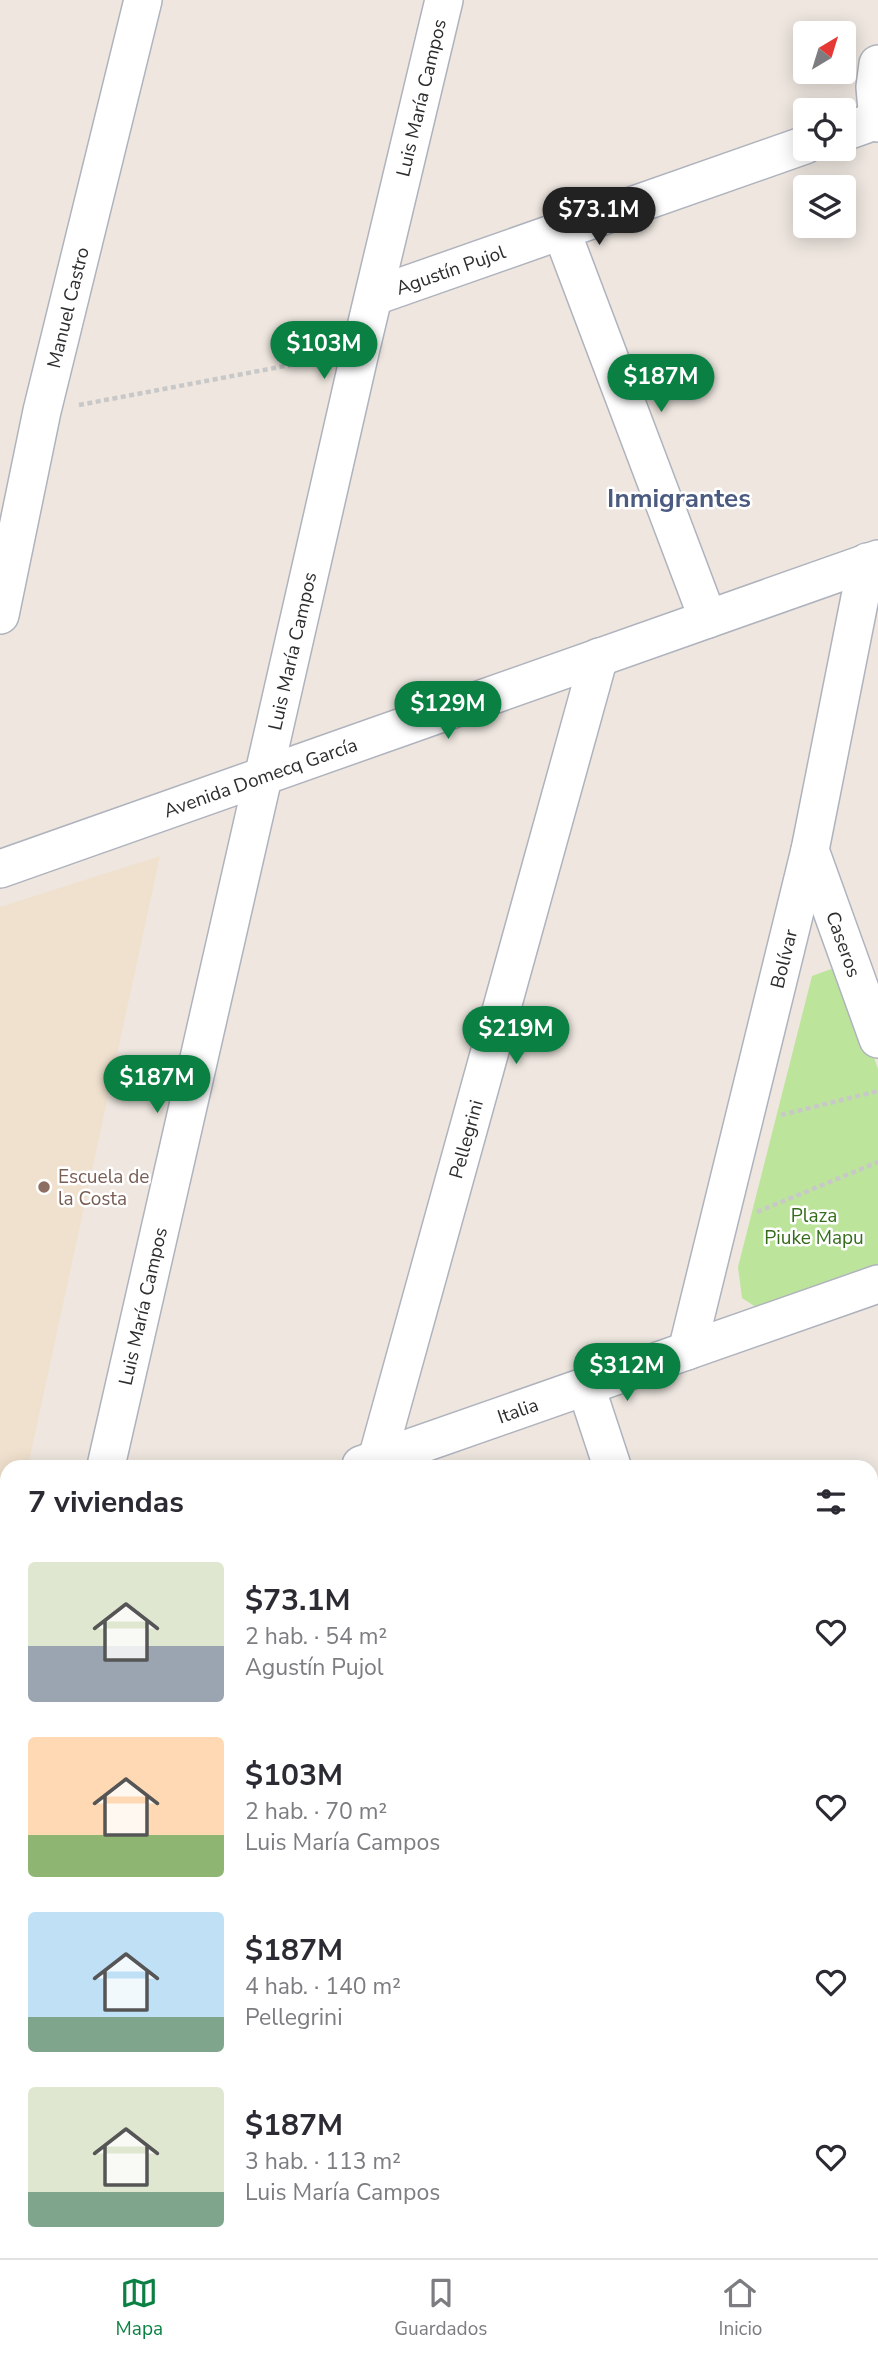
<!DOCTYPE html>
<html lang="es">
<meta charset="utf-8">
<style>
:root{--surface:#fff;--page:#f2f2f3;--text:#2b2b33;--muted:#7c7c81;--line:#e1e1e2;--accent:#0b8043}
body{margin:0;font-family:"Nunito Sans",sans-serif;background:var(--page);color:var(--text);height:100vh;display:flex;flex-direction:column;font-size:26px;white-space:nowrap}
*{box-sizing:border-box;margin:0}
p{font-size:23px;color:var(--muted)}
.icon{flex:none;width:38px;height:38px;fill:none;stroke:currentColor;stroke-width:2;stroke-linecap:round;stroke-linejoin:round}
.map{position:relative;flex:1;overflow:hidden}
.drawer{position:absolute;left:0px;top:1460px;width:878px;height:800px;display:flex;flex-direction:column;background:var(--surface);border-radius:21px 21px 0 0;box-shadow:0 4px 18px #0003}
.drawer>*{flex:none}
.needle{width:46px;rotate:38deg}
.buttons{position:absolute;left:793px;top:21px;display:grid;gap:14px}
.buttons a{display:grid;place-items:center;width:63px;height:63px;border-radius:7px;background:var(--surface);box-shadow:0 4px 18px #0003;font-size:35px}
.price{position:absolute;translate:-50% -60px;padding:0 16px;border-radius:24px;background:var(--accent);color:#fff;font-size:23px;line-height:46px;filter:drop-shadow(0 2px 4px #0008)}
.price::after{content:'';position:absolute;left:50%;top:42px;width:21px;height:16px;margin-left:-10px;background:inherit;clip-path:polygon(0 0,100% 0,50% 100%)}
.price.selected{background:#222;color:#fff}
ul{padding:0;list-style:none}
li{display:flex;align-items:center;gap:21px;height:175px;padding:0 28px}
li span{display:grid;place-items:center;flex:none;width:196px;height:140px;border-radius:7px;color:#555}
li>.icon{margin-inline-start:auto}
span .icon{width:84px;height:84px;fill:#fffc;stroke-width:1}
li b{font-size:30px}
h2{display:flex;justify-content:space-between;align-items:center;height:84px;padding:0 28px;font-size:30px}
.tabs{display:flex;justify-content:space-around;align-items:center;height:98px;border-top:2px solid var(--line);background:var(--surface);font-size:19px;color:var(--muted)}
.tabs a{display:grid;justify-items:center;gap:4px}
.tabs .selected{color:var(--accent)}
.map>svg:first-child{display:block}
</style>
<div class="map">
<svg width="878" height="2258" viewBox="0 0 878 2258">
<rect width="100%" height="100%" fill="#eee6df"/>
<g fill="#f0e1ce">
<polygon points="160,856 28,1466 7,1466 7,1527 0,1529 0,907"/>
<polygon points="7,1989 7,2252 455,2252 454,2258 0,2258 0,2017"/>
</g>
<polygon fill="#bce59b" points="831,969 847,978 878,1069 878,1272 765,1313 742,1298 738,1267 812,976"/>
<polygon fill="#c7c1ba" stroke="#cac2b8" stroke-width="2" points="49,2252 355,2252 354,2258 47,2258"/>
<g fill="none" stroke-linecap="round" stroke-linejoin="round">
<g stroke="#afb3bd" stroke-width="40">
<g id="minor">
<polyline points="878,64 875,87 878,123"/>
<polyline points="844,132 878,120"/>
<polyline points="561,230 708,619"/>
<path id="s1" d="M375,296L805,145"/>
<path id="s2" d="M0,615L42,411L143,0"/>
<path id="s3" d="M810,850L878,1039"/>
<path id="s4" d="M0,869L878,559"/>
<path id="s5" d="M687,1351L810,850L867,562"/>
<polyline points="586,1387 612,1466"/>
<path id="s6" d="M377,1459L599,657"/>
<path id="s7" d="M361,1465L878,1284"/>
<path id="s8" d="M106,1466L360,352L444,0"/>
<polyline points="0,1592 7,1589"/>
<polyline points="0,1883 7,1857"/>
<polyline points="872,1971 878,1973"/>
</g>
</g>
<g stroke="#c8c8c8" stroke-width="42">
<g id="major">
<polyline points="872,1721 878,1719"/>
<polyline points="0,1757 7,1760"/>
<polyline points="872,1766 878,1764"/>
<polyline points="521,2258 522,2252"/>
</g>
</g>
<g stroke="#c8c8c8" stroke-width="4.5" stroke-dasharray="5 3.5" stroke-linecap="butt">
<polyline points="79,405 322,359"/>
<polyline points="781,1115 878,1091"/>
<polyline points="757,1212 878,1162"/>
</g>
<use href="#minor" stroke="#fff" stroke-width="37"/>
<use href="#major" stroke="#f3c15f" stroke-width="38"/>
</g>
<circle fill="#8d6e63" stroke="#fff" stroke-width="2.5" cx="44" cy="1187" r="7"/>
<g text-anchor="middle" stroke-width="5" stroke-linejoin="round" paint-order="stroke">
<g font-size="19" fill="#2d2d2d" stroke="#fff">
<text dy="7" stroke="none"><textPath href="#s8" startOffset="1404">Luis María Campos</textPath></text>
<text dy="7" stroke="none"><textPath href="#s1" startOffset="80">Agustín Pujol</textPath></text>
<text dy="7" stroke="none"><textPath href="#s2" startOffset="315">Manuel Castro</textPath></text>
<text dy="7" stroke="none"><textPath href="#s8" startOffset="836">Luis María Campos</textPath></text>
<text dy="7" stroke="none"><textPath href="#s4" startOffset="276">Avenida Domecq García</textPath></text>
<text dy="7" stroke="none"><textPath href="#s3" startOffset="100">Caseros</textPath></text>
<text dy="7" stroke="none"><textPath href="#s5" startOffset="404">Bolívar</textPath></text>
<text dy="7" stroke="none"><textPath href="#s6" startOffset="332">Pellegrini</textPath></text>
<text dy="7" stroke="none"><textPath href="#s8" startOffset="164">Luis María Campos</textPath></text>
<text dy="7" stroke="none"><textPath href="#s7" startOffset="166">Italia</textPath></text>
</g>
<g font-size="19" fill="#785e54" stroke="#fff" text-anchor="start">
<text x="58" y="1183">Escuela de<tspan x="58" dy="22">la Costa</tspan></text>
</g>
<g font-size="19" fill="#346c1a" stroke="#fff">
<text x="814" y="1222">Plaza<tspan x="814" dy="22">Piuke Mapu</tspan></text>
</g>
<g font-size="26" font-weight="bold" fill="#4b5a7f" stroke="#fff">
<text x="679" y="507">Inmigrantes</text>
</g>
</g>
</svg>
<div class="buttons">
<a><svg class="needle" viewBox="-14 -14 28 28"><path d="M0-13l5 13h-10z" fill="#e53935"/><path d="M0 13l5-13h-10z" fill="#7c7c81"/></svg></a>
<a><svg class="icon" aria-label="locate" viewBox="0 0 24 24"><circle cx="12" cy="12" r="6"/><path d="M12 2v4M12 18v4M2 12h4M18 12h4"/></svg></a>
<a><svg class="icon" aria-label="layers" viewBox="0 0 24 24"><path d="M12 4l9 5-9 5-9-5zM3 14l9 5 9-5"/></svg></a>
</div>
<b class="price selected" style="left:599px;top:247px">$73.1M</b>
<b class="price" style="left:324px;top:381px">$103M</b>
<b class="price" style="left:661px;top:414px">$187M</b>
<b class="price" style="left:448px;top:741px">$129M</b>
<b class="price" style="left:516px;top:1066px">$219M</b>
<b class="price" style="left:157px;top:1115px">$187M</b>
<b class="price" style="left:627px;top:1403px">$312M</b>
<section class="drawer">
<h2>7 viviendas<svg class="icon" aria-label="filters" viewBox="0 0 24 24"><path d="M4 7h16M4 17h16"/><circle cx="9" cy="7" r="2"/><circle cx="15" cy="17" r="2"/></svg></h2>
<ul>
<li><span style="background:linear-gradient(#dfe7d0 60%,#9aa5b1 0)"><svg class="icon" aria-label="home" viewBox="0 0 24 24"><path d="M3 11l9-7 9 7M6 9v11h12V9"/></svg></span><div><b>$73.1M</b><p>2 hab. · 54 m²</p><p>Agustín Pujol</p></div><svg class="icon" aria-label="heart" viewBox="0 0 24 24"><path d="M12 20l-8-8c-3-5 5-10 8-4 3-6 11-1 8 4z"/></svg></li>
<li><span style="background:linear-gradient(#ffd9b3 70%,#8fb573 0)"><svg class="icon" aria-label="home" viewBox="0 0 24 24"><path d="M3 11l9-7 9 7M6 9v11h12V9"/></svg></span><div><b>$103M</b><p>2 hab. · 70 m²</p><p>Luis María Campos</p></div><svg class="icon" aria-label="heart" viewBox="0 0 24 24"><path d="M12 20l-8-8c-3-5 5-10 8-4 3-6 11-1 8 4z"/></svg></li>
<li><span style="background:linear-gradient(#bfe0f5 75%,#7fa58c 0)"><svg class="icon" aria-label="home" viewBox="0 0 24 24"><path d="M3 11l9-7 9 7M6 9v11h12V9"/></svg></span><div><b>$187M</b><p>4 hab. · 140 m²</p><p>Pellegrini</p></div><svg class="icon" aria-label="heart" viewBox="0 0 24 24"><path d="M12 20l-8-8c-3-5 5-10 8-4 3-6 11-1 8 4z"/></svg></li>
<li><span style="background:linear-gradient(#dfe7d0 75%,#7fa58c 0)"><svg class="icon" aria-label="home" viewBox="0 0 24 24"><path d="M3 11l9-7 9 7M6 9v11h12V9"/></svg></span><div><b>$187M</b><p>3 hab. · 113 m²</p><p>Luis María Campos</p></div><svg class="icon" aria-label="heart" viewBox="0 0 24 24"><path d="M12 20l-8-8c-3-5 5-10 8-4 3-6 11-1 8 4z"/></svg></li>
</ul>
</section>
</div>
<nav class="tabs">
<a class="selected"><svg class="icon" aria-label="map" viewBox="0 0 24 24"><path d="M3 6l6-2 6 2 6-2v14l-6 2-6-2-6 2zM9 4v14M15 6v14"/></svg>Mapa</a>
<a><svg class="icon" aria-label="saved" viewBox="0 0 24 24"><path d="M7 4h10v16l-5-4-5 4z"/></svg>Guardados</a>
<a><svg class="icon" aria-label="home" viewBox="0 0 24 24"><path d="M3 11l9-7 9 7M6 9v11h12V9"/></svg>Inicio</a>
</nav>
